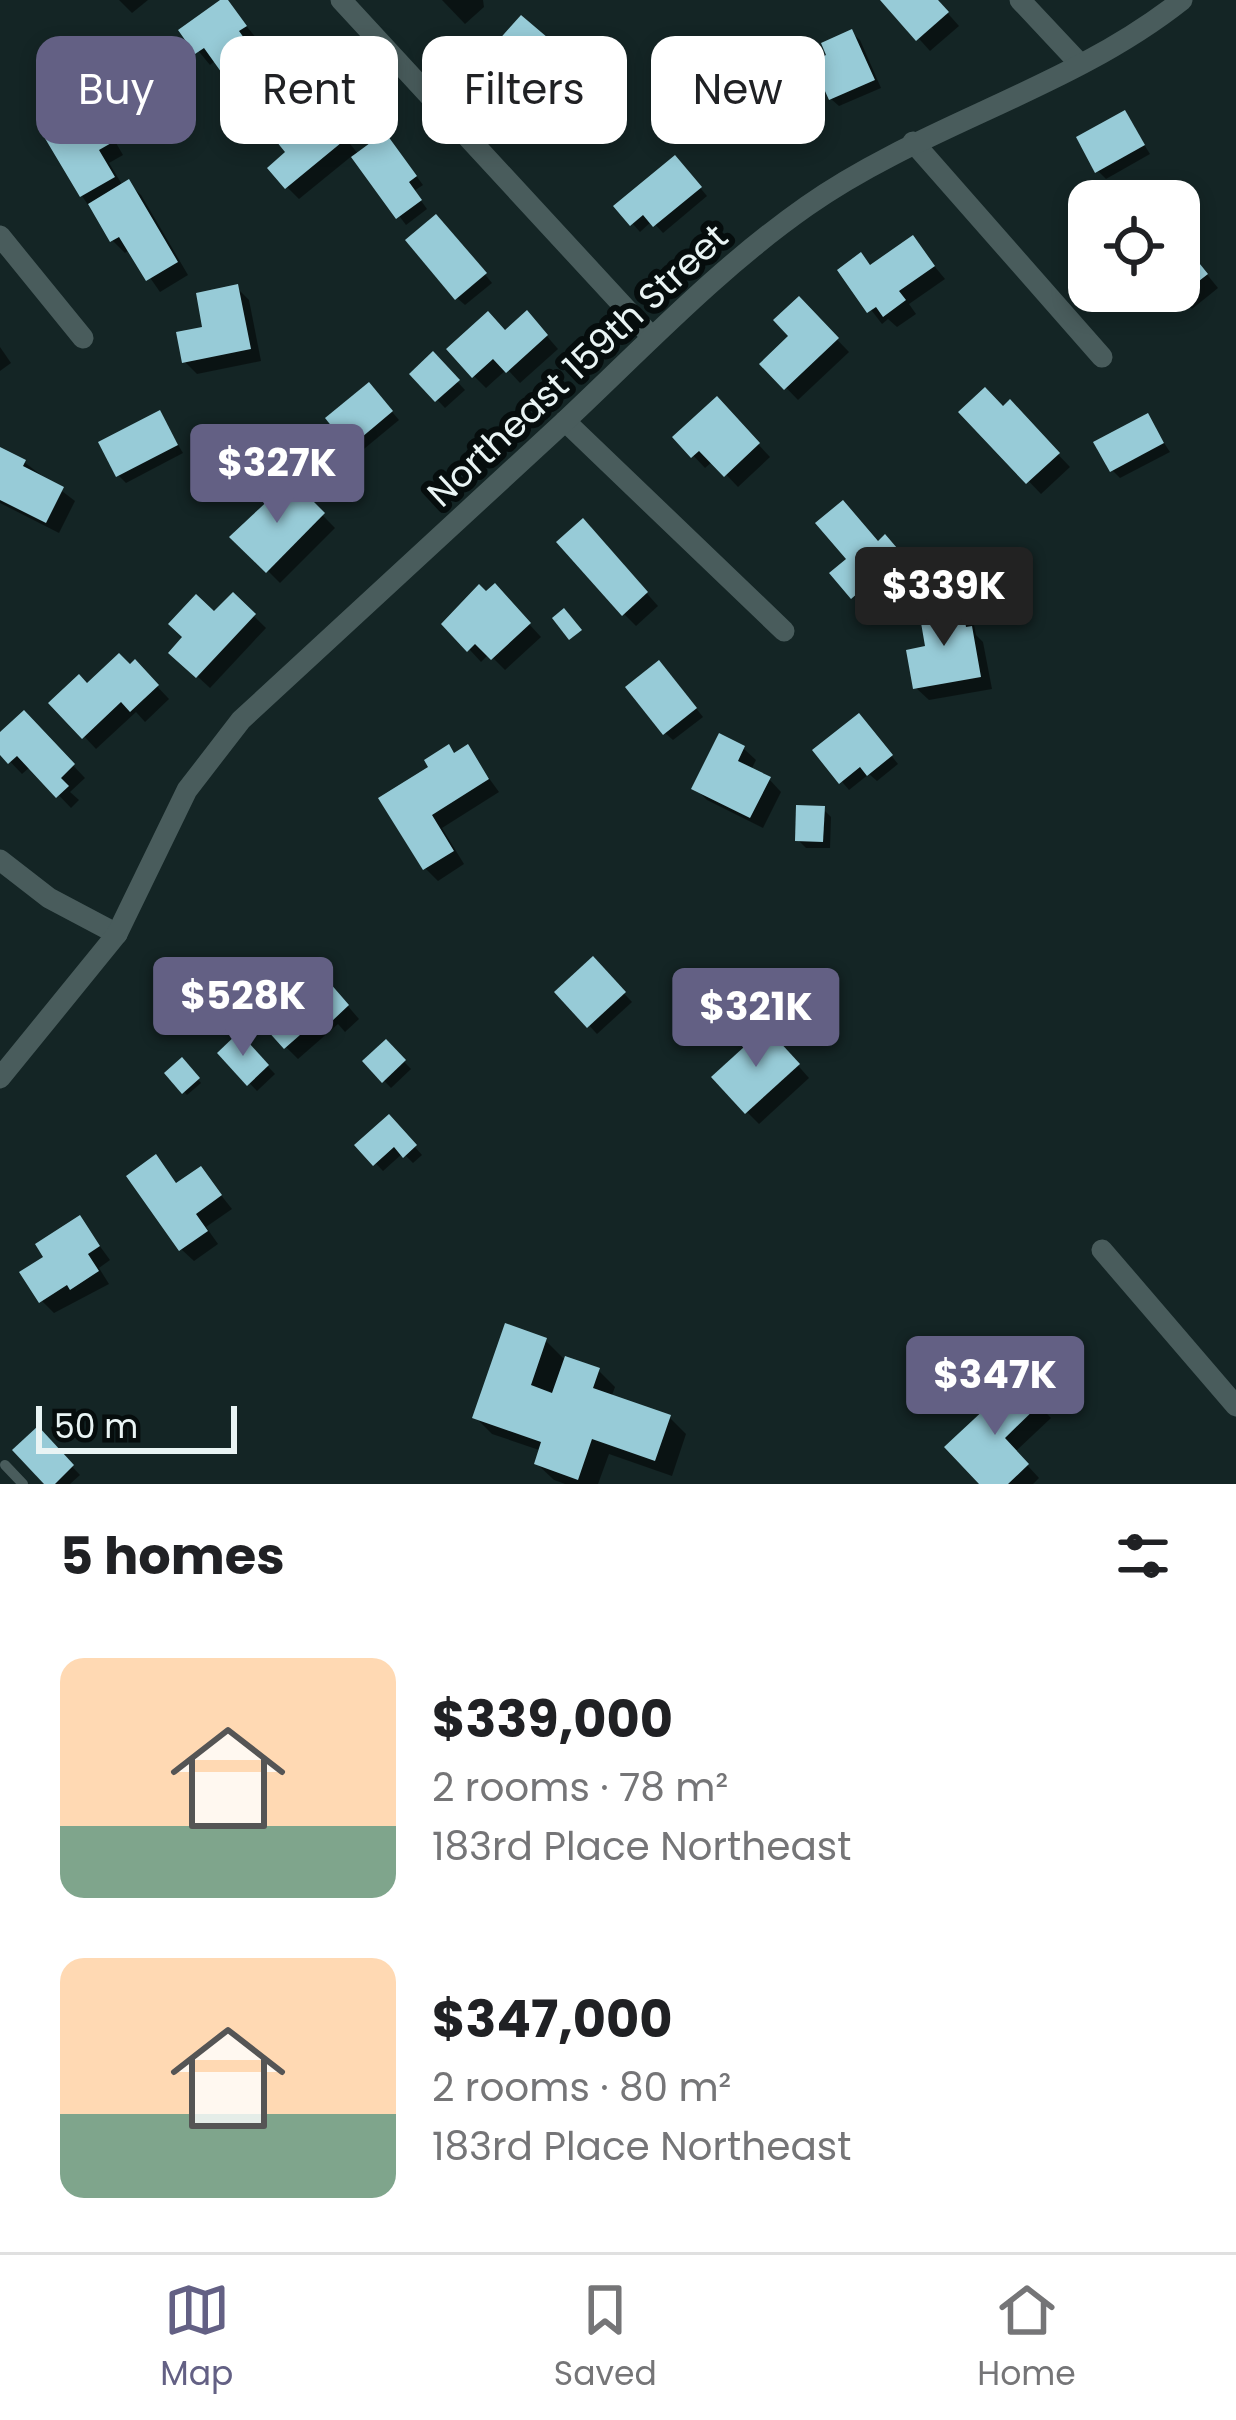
<!DOCTYPE html>
<meta charset="utf-8">
<style>
:root{--surface:#fff;--page:#f2f2f2;--text:#202124;--muted:#757577;--line:#e0e0e0;--accent:#636084}
body{margin:0;font-family:Poppins,sans-serif;background:var(--page);color:var(--text);height:100vh;display:flex;flex-direction:column;font-size:45px;white-space:nowrap}
*{box-sizing:border-box;margin:0}
p{font-size:39px;color:var(--muted)}
.icon{flex:none;width:66px;height:66px;fill:none;stroke:currentColor;stroke-width:2;stroke-linecap:round;stroke-linejoin:round}
.map{position:relative;height:1484px;overflow:hidden}
.details{display:flex;flex-direction:column;background:var(--surface);flex:1}
.details>*{flex:none}
.banner{position:absolute;left:36px;top:36px;width:1164px;height:108px;display:flex;gap:24px}
.controls{position:absolute;left:1068px;top:180px;display:grid;gap:24px}
.controls a{display:grid;place-items:center;width:132px;height:132px;border-radius:24px;background:var(--surface);box-shadow:0 6px 18px #0003;font-size:60px}
.scale{position:absolute;left:36px;bottom:30px;width:201px;box-sizing:border-box;padding-left:12px;border:6px solid #e9f4f4;border-top:0;font-size:33px;line-height:42px;white-space:nowrap;color:#e9f4f4;-webkit-text-stroke:9px #060d0d;paint-order:stroke}
.price{position:absolute;translate:-50% -102px;padding:0 27px;border-radius:12px;background:var(--accent);color:#fff;font-size:39px;line-height:78px;filter:drop-shadow(0 3px 6px #0008)}
.price::after{content:'';position:absolute;left:50%;top:72px;width:36px;height:27px;margin-left:-18px;background:inherit;clip-path:polygon(0 0,100% 0,50% 100%)}
.price.active{background:#222;color:#fff}
ul{padding:0;list-style:none}
li{display:flex;align-items:center;gap:36px;height:300px;padding:0 60px}
li span{display:grid;place-items:center;flex:none;width:336px;height:240px;border-radius:24px;color:#555}
li>.icon{margin-inline-start:auto}
span .icon{width:144px;height:144px;fill:#fffc;stroke-width:1}
li b{font-size:51px}
h2{display:flex;justify-content:space-between;align-items:center;height:144px;padding:0 60px;font-size:51px}
.tag{padding:0 42px;border-radius:24px;background:var(--surface);box-shadow:0 6px 18px #0003;font-size:42px;line-height:108px}
.tag.active{background:var(--accent);color:#fff}
.menu{display:flex;justify-content:space-around;align-items:center;height:168px;border-top:3px solid var(--line);background:var(--surface);font-size:33px;color:var(--muted)}
.menu a{display:grid;justify-items:center;gap:6px}
.menu .active{color:var(--accent)}
.map>svg:first-child{display:block}
</style>
<div class="map">
<svg width="1236" height="1484" viewBox="0 0 1236 1484">
<rect width="100%" height="100%" fill="#142525"/>
<g fill="#0007">
<polygon points="119,0 148,0 132,13"/>
<polygon points="225,0 257,39 249,44 275,81 249,100 216,60 210,65 182,31"/>
<polygon points="442,0 483,0 484,7 465,24"/>
<polygon points="884,0 936,0 959,26 930,51"/>
<polygon points="852,33 860,40 881,88 839,106 831,99 830,57"/>
<polygon points="561,53 585,55 597,67 579,88 596,104 579,123 543,92"/>
<polygon points="785,102 793,110 775,139 725,108"/>
<polygon points="89,105 101,117 123,155 109,163 123,186 128,183 141,195 188,275 160,292 130,249 125,253 112,240 82,196"/>
<polygon points="1125,114 1150,154 1106,179 1098,171"/>
<polygon points="338,129 359,155 392,143 423,185 414,191 427,209 406,225 353,155 299,199 287,187 309,130"/>
<polygon points="682,166 707,196 663,233 652,221 640,232 618,207"/>
<polygon points="444,225 492,283 465,305 457,298"/>
<polygon points="912,239 945,279 909,304 916,314 897,327 888,319 882,324 841,271 872,267"/>
<polygon points="1179,240 1218,288 1192,309 1175,291 1179,291"/>
<polygon points="237,288 249,300 261,361 197,374 185,362"/>
<polygon points="799,300 849,352 798,400 763,364 793,337"/>
<polygon points="539,327 558,349 520,383 507,369 486,388 474,376 506,333"/>
<polygon points="0,347 11,363 0,371"/>
<polygon points="433,355 465,390 445,408 413,374"/>
<polygon points="376,393 399,420 359,453 352,446"/>
<polygon points="717,400 770,457 738,487 713,461 705,468 676,437"/>
<polygon points="1010,404 1070,467 1041,494 962,412 1003,410"/>
<polygon points="159,414 183,453 126,483 118,475"/>
<polygon points="1147,417 1170,452 1120,478 1112,470"/>
<polygon points="0,450 24,462 75,501 59,533 0,503"/>
<polygon points="291,483 335,528 280,583 234,537"/>
<polygon points="595,535 658,606 636,626 624,614"/>
<polygon points="879,544 897,550 913,569 866,609 833,573"/>
<polygon points="495,587 541,637 505,670 489,654 481,662 446,624"/>
<polygon points="233,596 266,628 210,688 172,653"/>
<polygon points="961,606 973,619 976,635 983,642 992,689 929,700 916,688 929,648"/>
<polygon points="135,663 169,699 145,722 136,712 96,749 53,703"/>
<polygon points="666,671 703,717 673,740 665,733"/>
<polygon points="24,714 85,778 70,792 79,800 71,808 31,766 22,774 0,751 0,736"/>
<polygon points="866,724 898,764 877,781 869,774 849,790 816,751"/>
<polygon points="467,748 499,792 442,828 464,864 438,881 425,868 383,799"/>
<polygon points="743,748 756,760 751,770 769,779 781,792 763,828 707,800 695,788"/>
<polygon points="823,809 831,817 830,848 806,848 798,840"/>
<polygon points="592,960 632,1002 597,1034 558,992"/>
<polygon points="328,983 359,1019 345,1032 338,1024 298,1059 286,1047"/>
<polygon points="239,1036 275,1074 257,1091 221,1053"/>
<polygon points="386,1043 411,1069 391,1088 366,1062"/>
<polygon points="778,1043 809,1078 759,1124 747,1112"/>
<polygon points="182,1061 201,1083 187,1095 168,1074"/>
<polygon points="389,1118 422,1155 413,1163 403,1153 383,1171 359,1146"/>
<polygon points="155,1158 178,1186 201,1170 232,1209 206,1227 218,1244 194,1261 181,1249"/>
<polygon points="80,1219 110,1260 99,1268 109,1284 54,1313 42,1301 47,1257"/>
<polygon points="546,1341 565,1360 598,1370 615,1387 611,1398 670,1418 686,1434 672,1476 609,1454 598,1484 565,1484 554,1480 537,1464 542,1451 492,1434 475,1417"/>
<polygon points="1017,1383 1051,1418 1015,1452 1039,1478 1033,1484 983,1484"/>
<polygon points="38,1430 80,1475 70,1484 48,1484"/>
</g>
<g fill="#97cbd7">
<polygon points="220,0 228,0 247,26 239,31 265,67 234,90 204,48 195,54 178,30"/>
<polygon points="880,0 938,0 949,12 916,41"/>
<polygon points="521,15 561,49 571,38 587,53 568,75 585,90 565,113 526,80 532,74 496,43"/>
<polygon points="852,29 875,80 829,100 812,62 826,55 821,43"/>
<polygon points="734,67 787,100 766,133 713,101"/>
<polygon points="275,87 308,127 326,113 347,138 285,189 267,168 285,152 249,108"/>
<polygon points="89,101 113,142 99,150 115,177 80,197 40,130"/>
<polygon points="1125,110 1145,145 1095,173 1076,137"/>
<polygon points="385,132 417,176 409,182 422,200 396,219 351,157"/>
<polygon points="675,155 702,187 653,227 643,215 630,226 613,206"/>
<polygon points="129,179 178,262 146,281 119,237 110,242 88,204"/>
<polygon points="436,214 487,273 455,300 405,240"/>
<polygon points="913,235 935,266 899,291 906,300 883,317 876,307 867,313 837,270 861,252 870,265"/>
<polygon points="1179,238 1208,274 1177,298 1171,291 1179,291"/>
<polygon points="238,284 251,349 182,363 176,332 202,327 196,293"/>
<polygon points="799,296 839,338 784,390 759,364 788,336 773,320"/>
<polygon points="527,310 548,335 506,373 493,359 472,378 446,349 488,311 505,330"/>
<polygon points="433,351 460,380 435,402 409,374"/>
<polygon points="369,382 393,411 349,448 325,418"/>
<polygon points="985,387 1003,406 1010,399 1060,453 1026,484 958,412"/>
<polygon points="717,396 760,443 724,477 699,451 691,458 672,437"/>
<polygon points="160,410 178,445 116,477 98,442"/>
<polygon points="1148,413 1164,443 1110,472 1093,442"/>
<polygon points="0,447 26,460 23,466 64,487 46,523 0,500"/>
<polygon points="291,479 325,513 266,573 229,537"/>
<polygon points="843,500 878,541 885,534 903,555 851,599 829,573 846,559 815,523"/>
<polygon points="583,518 648,592 622,616 556,542"/>
<polygon points="495,583 531,623 491,660 475,644 467,652 441,624 479,584 486,591"/>
<polygon points="233,592 256,614 196,678 168,653 182,637 168,624 196,594 214,611"/>
<polygon points="962,603 966,627 972,626 981,677 913,689 906,650 925,646 919,611"/>
<polygon points="564,608 582,630 569,640 552,618"/>
<polygon points="119,653 130,664 135,659 159,685 130,712 121,702 82,739 48,703 79,674 87,683"/>
<polygon points="659,660 697,708 663,735 625,687"/>
<polygon points="24,710 75,764 61,778 69,786 56,798 17,756 8,764 0,755 0,732"/>
<polygon points="859,713 893,755 867,776 860,767 839,784 812,750"/>
<polygon points="719,733 745,746 738,761 771,777 750,818 691,789"/>
<polygon points="449,744 454,753 468,744 489,779 432,815 454,851 423,870 378,798 428,767 424,760"/>
<polygon points="796,805 825,806 823,842 795,841"/>
<polygon points="593,956 626,992 587,1028 554,992"/>
<polygon points="316,967 349,1005 331,1022 324,1014 284,1049 257,1019"/>
<polygon points="766,1027 800,1064 745,1114 711,1077"/>
<polygon points="239,1032 269,1065 247,1086 217,1053"/>
<polygon points="386,1039 406,1060 382,1083 362,1061"/>
<polygon points="182,1057 200,1078 182,1094 164,1073"/>
<polygon points="389,1114 417,1145 403,1158 394,1147 373,1166 354,1145"/>
<polygon points="156,1154 176,1183 201,1166 222,1195 196,1214 208,1231 179,1251 126,1176"/>
<polygon points="80,1215 100,1246 88,1254 99,1271 70,1290 67,1285 39,1303 19,1272 43,1257 35,1244"/>
<polygon points="505,1323 547,1338 531,1385 552,1393 565,1356 600,1368 593,1388 671,1415 655,1461 592,1439 578,1480 534,1464 541,1442 472,1418"/>
<polygon points="1017,1379 1041,1403 1005,1438 1029,1464 1008,1484 979,1484 944,1447"/>
<polygon points="38,1426 74,1465 55,1484 44,1484 12,1450"/>
</g>
<g fill="none" stroke-linecap="round" stroke-linejoin="round">
<polyline stroke="#495c5c" stroke-width="10" points="5,1465 23,1484"/>
<g stroke="#495c5c" stroke-width="21">
<polyline points="341,0 652,337"/>
<polyline points="1020,0 1080,64"/>
<polyline points="913,142 1102,357"/>
<polyline points="0,236 83,338"/>
<polyline points="565,421 784,631"/>
<polyline points="0,860 49,898 117,934"/>
<path d="M0,1078L117,934L187,790L241,720C348,621 456,523 563,423C642,349 717,269 807,206C924,124 1070,89 1182,0"/>
<polyline points="1102,1250 1236,1406"/>
</g>
</g>
<g text-anchor="middle" stroke-width="12" stroke-linejoin="round" paint-order="stroke">
<g font-size="36" fill="#e9f4f4" stroke="#060d0d">
<text transform="translate(577 365) rotate(-43)" y="13">Northeast 159th Street</text>
</g>
</g>
</svg>
<div class="controls">
<a><svg class="icon" aria-label="locate" viewBox="0 0 24 24"><circle cx="12" cy="12" r="6"/><path d="M12 2v4M12 18v4M2 12h4M18 12h4"/></svg></a>
</div>
<div class="scale">50 m</div>
<b class="price" style="left:277px;top:526px">$327K</b>
<b class="price active" style="left:944px;top:649px">$339K</b>
<b class="price" style="left:243px;top:1059px">$528K</b>
<b class="price" style="left:756px;top:1070px">$321K</b>
<b class="price" style="left:995px;top:1438px">$347K</b>
<div class="banner">
<a class="tag active">Buy</a>
<a class="tag">Rent</a>
<a class="tag">Filters</a>
<a class="tag">New</a>
</div>
</div>
<section class="details">
<h2>5 homes<svg class="icon" aria-label="filters" viewBox="0 0 24 24"><path d="M4 7h16M4 17h16"/><circle cx="9" cy="7" r="2"/><circle cx="15" cy="17" r="2"/></svg></h2>
<ul>
<li><span style="background:linear-gradient(#ffd9b3 70%,#7fa58c 0)"><svg class="icon" aria-label="home" viewBox="0 0 24 24"><path d="M3 11l9-7 9 7M6 9v11h12V9"/></svg></span><div><b>$339,000</b><p>2 rooms · 78 m²</p><p>183rd Place Northeast</p></div></li>
<li><span style="background:linear-gradient(#ffd9b3 65%,#7fa58c 0)"><svg class="icon" aria-label="home" viewBox="0 0 24 24"><path d="M3 11l9-7 9 7M6 9v11h12V9"/></svg></span><div><b>$347,000</b><p>2 rooms · 80 m²</p><p>183rd Place Northeast</p></div></li>
</ul>
</section>
<nav class="menu">
<a class="active"><svg class="icon" aria-label="map" viewBox="0 0 24 24"><path d="M3 6l6-2 6 2 6-2v14l-6 2-6-2-6 2zM9 4v14M15 6v14"/></svg>Map</a>
<a><svg class="icon" aria-label="saved" viewBox="0 0 24 24"><path d="M7 4h10v16l-5-4-5 4z"/></svg>Saved</a>
<a><svg class="icon" aria-label="home" viewBox="0 0 24 24"><path d="M3 11l9-7 9 7M6 9v11h12V9"/></svg>Home</a>
</nav>
